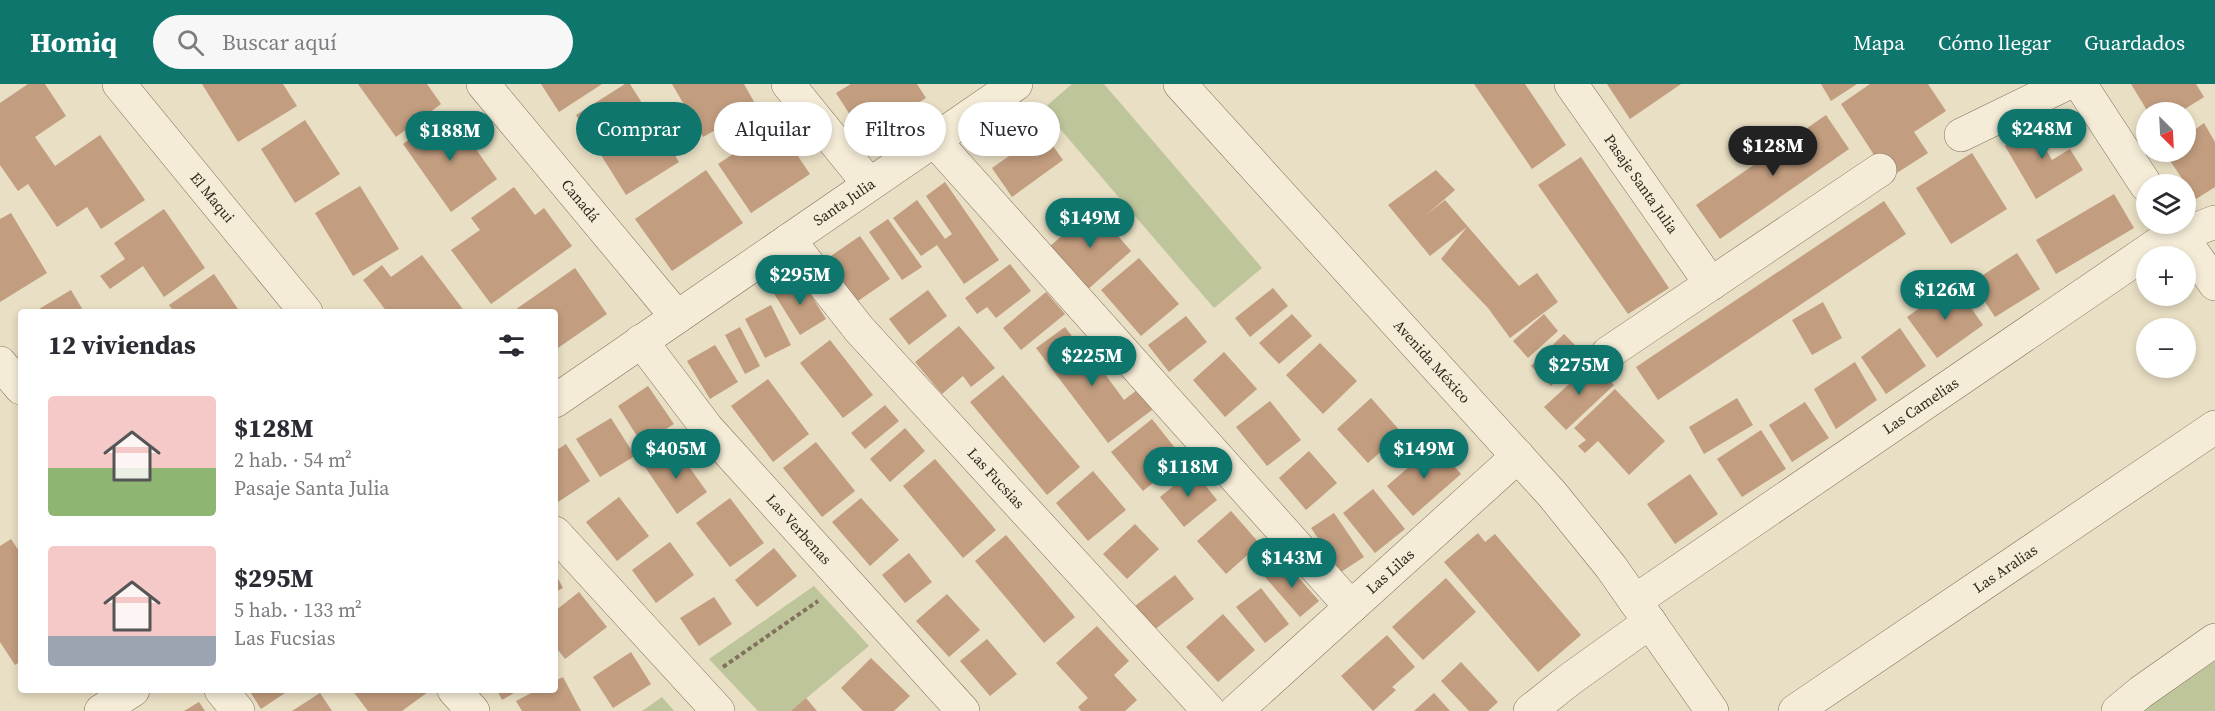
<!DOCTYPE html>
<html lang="es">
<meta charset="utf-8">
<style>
:root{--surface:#fff;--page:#f7f7f7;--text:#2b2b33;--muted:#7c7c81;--accent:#0f766e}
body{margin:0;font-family:"Source Serif 4",serif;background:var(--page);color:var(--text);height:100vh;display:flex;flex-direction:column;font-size:22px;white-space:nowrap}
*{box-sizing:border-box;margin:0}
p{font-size:20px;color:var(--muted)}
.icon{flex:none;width:33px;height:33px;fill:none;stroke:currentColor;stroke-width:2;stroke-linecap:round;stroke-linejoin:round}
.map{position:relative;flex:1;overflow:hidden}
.drawer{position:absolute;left:18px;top:225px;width:540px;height:384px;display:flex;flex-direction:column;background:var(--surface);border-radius:6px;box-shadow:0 3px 9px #0003}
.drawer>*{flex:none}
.hud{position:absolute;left:576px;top:18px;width:570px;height:54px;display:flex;gap:12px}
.needle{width:39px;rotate:156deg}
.fabs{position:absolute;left:2136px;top:18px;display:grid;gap:12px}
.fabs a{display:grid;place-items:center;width:60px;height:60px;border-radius:50%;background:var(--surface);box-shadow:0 3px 9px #0003;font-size:30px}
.price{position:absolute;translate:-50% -51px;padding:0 14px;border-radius:21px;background:var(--accent);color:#fff;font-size:20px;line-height:39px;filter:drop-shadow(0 2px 3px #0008)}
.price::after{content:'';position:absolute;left:50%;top:36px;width:18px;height:14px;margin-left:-9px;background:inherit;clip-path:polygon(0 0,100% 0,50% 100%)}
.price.on{background:#222;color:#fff}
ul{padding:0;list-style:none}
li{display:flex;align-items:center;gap:18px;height:150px;padding:0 30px}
li span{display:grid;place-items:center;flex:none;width:168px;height:120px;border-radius:6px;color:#555}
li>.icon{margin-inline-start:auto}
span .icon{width:72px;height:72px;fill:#fffc;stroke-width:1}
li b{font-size:26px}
h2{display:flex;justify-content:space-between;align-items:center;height:72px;padding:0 30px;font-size:26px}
.pill{padding:0 21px;border-radius:27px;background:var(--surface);box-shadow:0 3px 9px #0003;font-size:21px;line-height:54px}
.pill.on{background:var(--accent);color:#fff}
header{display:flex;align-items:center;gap:36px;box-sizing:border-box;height:84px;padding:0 30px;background:var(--accent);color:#fff}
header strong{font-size:28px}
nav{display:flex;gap:33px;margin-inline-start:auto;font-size:21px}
.search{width:420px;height:54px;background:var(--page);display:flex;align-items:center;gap:15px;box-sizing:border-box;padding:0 21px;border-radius:33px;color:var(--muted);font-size:22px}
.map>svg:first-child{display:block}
</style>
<header>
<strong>Homiq</strong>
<div class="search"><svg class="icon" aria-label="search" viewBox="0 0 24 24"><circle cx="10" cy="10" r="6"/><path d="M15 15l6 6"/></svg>Buscar aquí</div>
<nav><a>Mapa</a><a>Cómo llegar</a><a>Guardados</a></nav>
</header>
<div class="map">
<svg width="2215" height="627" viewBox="0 0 2215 627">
<rect width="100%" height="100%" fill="#e8dfc4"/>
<g fill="#bec59a">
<polygon points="1072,0 1104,0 1262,184 1214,224 1043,25"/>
<polygon points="814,502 869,562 791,627 758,627 709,575"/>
<polygon points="2215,571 2215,627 2140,627"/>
<polygon points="662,613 674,627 642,627"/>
</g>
<g fill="#c29d7f">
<polygon points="28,0 45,0 66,32 35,53 55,82 100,51 145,116 101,145 87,123 57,143 28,100 18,107 0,81 0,19"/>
<polygon points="202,0 283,0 297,22 238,58"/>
<polygon points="358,0 427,0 441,20 396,53"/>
<polygon points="541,0 602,0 559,28"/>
<polygon points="625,0 630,0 679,78 626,111 576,31"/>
<polygon points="672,0 744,0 757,23 703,53"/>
<polygon points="851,0 917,0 926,14 864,53 836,9"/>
<polygon points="1474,0 1525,0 1566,61 1532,85"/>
<polygon points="1607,0 1681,0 1630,35"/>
<polygon points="1821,0 1857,0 1831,17"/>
<polygon points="1870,0 1928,0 1946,27 1914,48 1928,69 1889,94 1841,20"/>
<polygon points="2131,0 2196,0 2204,13 2180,28 2148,28"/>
<polygon points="449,27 497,95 451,128 403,60"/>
<polygon points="1826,31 1849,65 1720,155 1696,121"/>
<polygon points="2050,34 2058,49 2042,59 2052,76 2070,65 2083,86 2036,115 2005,62"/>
<polygon points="305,36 340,90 295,119 261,65"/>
<polygon points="2204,39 2215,58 2215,103 2196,115 2164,68 2186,68 2186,52"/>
<polygon points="777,41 810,90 751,129 718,80"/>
<polygon points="1043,48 1063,76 1012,113 992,84"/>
<polygon points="1972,69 2007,125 1951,160 1916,104"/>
<polygon points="1581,73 1669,204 1628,230 1538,101"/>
<polygon points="706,86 743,139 672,187 635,135"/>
<polygon points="1436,86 1455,106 1424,133 1445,116 1519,202 1537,189 1558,218 1510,254 1488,224 1441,175 1467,143 1430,172 1388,121"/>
<polygon points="945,98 999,176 964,200 937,161 921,172 893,134 917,116 945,155 952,150 926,112"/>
<polygon points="360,102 399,165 353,192 315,129"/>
<polygon points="514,103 535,131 544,124 572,162 491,220 451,166 480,146 471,134"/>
<polygon points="2114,110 2134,144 2056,190 2036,156"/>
<polygon points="1884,117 1906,150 1658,316 1636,283"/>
<polygon points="1094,124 1131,167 1086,207 1049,163"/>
<polygon points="164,125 205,184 164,213 143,182 110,205 100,192 125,175 114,159"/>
<polygon points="11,129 47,189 0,218 0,135"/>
<polygon points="888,135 922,183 902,196 869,148"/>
<polygon points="860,152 890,195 855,219 825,176"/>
<polygon points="2017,169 2040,205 1995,233 1972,198"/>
<polygon points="422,171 465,228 387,228 363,196 382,181 391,193"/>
<polygon points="1139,174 1179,220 1141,252 1101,206"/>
<polygon points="1010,180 1031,207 996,234 987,223 977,230 965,214"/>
<polygon points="575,184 607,230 555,266 555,228 512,228"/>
<polygon points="214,190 240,228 174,228 169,221"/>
<polygon points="799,192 826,235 800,251 773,208"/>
<polygon points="1954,200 1983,241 1937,274 1907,233"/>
<polygon points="1273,204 1288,222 1250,253 1235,234"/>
<polygon points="71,206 84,228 34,228"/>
<polygon points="928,206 947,232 909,261 889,235"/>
<polygon points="1046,208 1065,230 1021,266 1003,244"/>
<polygon points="1823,218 1842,254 1812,271 1792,236"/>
<polygon points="771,221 791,261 765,274 745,235"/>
<polygon points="1292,230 1312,252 1279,280 1259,259"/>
<polygon points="1544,230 1558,247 1528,274 1513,257"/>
<polygon points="1186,232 1207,258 1169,288 1148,261"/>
<polygon points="959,242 995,284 971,303 963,292 942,310 915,278"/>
<polygon points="740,243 760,282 745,290 725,251"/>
<polygon points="1065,243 1097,285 1099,282 1124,316 1137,306 1152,326 1108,359 1036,264"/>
<polygon points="1900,244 1926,282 1886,310 1861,273"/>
<polygon points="1564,250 1584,270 1551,302 1531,282"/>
<polygon points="830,256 873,311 843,334 800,279"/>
<polygon points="1320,259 1357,297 1323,330 1286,291"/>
<polygon points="715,261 738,298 710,315 687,277"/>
<polygon points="1224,268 1257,305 1225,333 1193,296"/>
<polygon points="1593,278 1614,301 1566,346 1544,323"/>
<polygon points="1855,278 1877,316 1836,345 1814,305"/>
<polygon points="1003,291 1080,383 1047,411 970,318"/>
<polygon points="768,295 809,350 773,378 731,322"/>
<polygon points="648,302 674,340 642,360 618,322"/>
<polygon points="1615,305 1665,357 1629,391 1598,357 1585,369 1578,362 1586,356 1574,344"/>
<polygon points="1371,314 1402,349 1368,379 1337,345"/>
<polygon points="1737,314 1753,341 1704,370 1689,343"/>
<polygon points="1270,317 1301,356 1267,382 1236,343"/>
<polygon points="1805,318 1829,354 1792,378 1769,341"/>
<polygon points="885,321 899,337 865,365 851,349"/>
<polygon points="611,334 635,372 600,393 576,355"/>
<polygon points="1152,335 1183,374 1143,407 1111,368"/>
<polygon points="905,344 925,367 890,398 870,375"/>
<polygon points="1761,346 1786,385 1742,413 1717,375"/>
<polygon points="816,358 855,407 822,433 783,384"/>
<polygon points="566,360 590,397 555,420 555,367"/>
<polygon points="1435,360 1461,390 1413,432 1387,402"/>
<polygon points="675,363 707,408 677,430 645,383"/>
<polygon points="1309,367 1337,399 1306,426 1279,394"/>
<polygon points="935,375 996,446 963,474 903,402"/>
<polygon points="1193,386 1217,416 1184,443 1160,413"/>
<polygon points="1093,387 1126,426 1088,457 1056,419"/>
<polygon points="1690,390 1718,430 1675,460 1647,420"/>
<polygon points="1373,405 1405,445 1375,469 1343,429"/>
<polygon points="619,413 649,452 617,477 586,438"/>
<polygon points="730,414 764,459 730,483 696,439"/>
<polygon points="861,414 899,456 870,482 832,438"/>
<polygon points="1231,427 1260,460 1226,490 1197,457"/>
<polygon points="1334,429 1364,473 1341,488 1311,444"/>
<polygon points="1135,440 1159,465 1127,495 1103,470"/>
<polygon points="1478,449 1485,458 1495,450 1581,551 1538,588 1444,478"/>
<polygon points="1006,451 1075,533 1044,559 975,477"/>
<polygon points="11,455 21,470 21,577 15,581 0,558 0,462"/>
<polygon points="670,458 694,491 656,519 632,486"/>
<polygon points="774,464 797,492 757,523 735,496"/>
<polygon points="909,469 932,498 905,519 882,491"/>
<polygon points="1284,477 1319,517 1300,533 1265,493"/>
<polygon points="555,489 563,504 555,508"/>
<polygon points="1175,491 1194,515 1154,546 1135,522"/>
<polygon points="1446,494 1476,528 1423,576 1392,543"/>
<polygon points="1261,504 1289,540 1265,559 1236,523"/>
<polygon points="579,508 607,543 565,575 555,562 555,527"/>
<polygon points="947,510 980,546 949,573 916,537"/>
<polygon points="714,513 732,540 699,562 680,534"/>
<polygon points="1223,530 1255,566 1218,598 1186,563"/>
<polygon points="1097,542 1129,577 1114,591 1137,616 1125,627 1081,627 1078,623 1088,614 1056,579"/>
<polygon points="1387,551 1415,583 1392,603 1396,606 1373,627 1341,592"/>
<polygon points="987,555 1017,590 990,612 960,577"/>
<polygon points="631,568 651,600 613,624 593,593"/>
<polygon points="871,574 910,612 894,627 863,627 841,604"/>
<polygon points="1461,578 1498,618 1488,627 1469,627 1441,597"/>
<polygon points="563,593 581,627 522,627 516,617 537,606 555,606 555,597"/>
<polygon points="249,606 283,606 285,609 261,625"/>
<polygon points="352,606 427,606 428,608 402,627 368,627"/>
<polygon points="497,606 519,606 502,616"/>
<polygon points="320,609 332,627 292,627"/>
<polygon points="1434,609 1450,627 1414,627"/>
<polygon points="806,614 817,627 791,627"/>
<polygon points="199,618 205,627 184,627"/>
</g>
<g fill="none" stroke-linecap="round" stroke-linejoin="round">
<g stroke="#81715d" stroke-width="34">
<g id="minor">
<path id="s1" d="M119,0L306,228"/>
<path id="s2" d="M483,0L677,233"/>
<polyline points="788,0 869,100"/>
<path id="s3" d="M1180,0L1552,410L1611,483L1712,627"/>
<path id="s4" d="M1571,0L1711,200"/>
<polyline points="2080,0 2146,101"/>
<polyline points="1961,51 2066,0"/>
<polyline points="934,56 1351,523"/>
<polyline points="2173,140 2215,200"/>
<path id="s5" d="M789,156L859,245L1209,627"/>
<path id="s6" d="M641,257L707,344L963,627"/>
<polyline points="1608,269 1880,86"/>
<polyline points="0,279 21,304"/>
<path id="s7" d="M555,317L1016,0"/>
<polyline points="555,449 718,627"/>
<path id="s8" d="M1635,517L2158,160L2215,138"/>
<polyline points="221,606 238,627"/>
<polyline points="454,606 473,627"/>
<polyline points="101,627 133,606"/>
<path id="s9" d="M1236,627L1518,372"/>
<polyline points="1530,627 1569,596 1650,538"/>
<path id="s10" d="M1795,627L2215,343"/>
<polyline points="2118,627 2141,608 2215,556"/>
</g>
</g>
<polyline stroke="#81715d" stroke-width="4" stroke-dasharray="4.5 3" stroke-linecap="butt" points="723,583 818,517"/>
<use href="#minor" stroke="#f4ecd7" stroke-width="33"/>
</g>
<g text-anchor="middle" stroke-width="5" stroke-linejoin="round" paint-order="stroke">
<g font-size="15" fill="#33291f" stroke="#f1e9d3">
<text dy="5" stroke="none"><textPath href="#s4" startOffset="122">Pasaje Santa Julia</textPath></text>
<text dy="5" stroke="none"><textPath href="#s1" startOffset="147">El Maqui</textPath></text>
<text dy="5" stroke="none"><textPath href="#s2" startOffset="152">Canadá</textPath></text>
<text dy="5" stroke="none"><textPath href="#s7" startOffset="351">Santa Julia</textPath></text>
<text dy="5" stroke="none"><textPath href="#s3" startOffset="375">Avenida México</textPath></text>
<text dy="5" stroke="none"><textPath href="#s8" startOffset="346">Las Camelias</textPath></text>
<text dy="5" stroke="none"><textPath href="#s5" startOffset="316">Las Fucsias</textPath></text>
<text dy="5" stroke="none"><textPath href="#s6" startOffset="246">Las Verbenas</textPath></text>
<text dy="5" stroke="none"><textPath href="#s10" startOffset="254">Las Aralias</textPath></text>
<text dy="5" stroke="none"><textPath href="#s9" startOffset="208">Las Lilas</textPath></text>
</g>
</g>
</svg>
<div class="fabs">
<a><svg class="needle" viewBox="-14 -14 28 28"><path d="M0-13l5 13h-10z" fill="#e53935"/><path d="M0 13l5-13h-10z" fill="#7c7c81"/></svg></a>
<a><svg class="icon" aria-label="layers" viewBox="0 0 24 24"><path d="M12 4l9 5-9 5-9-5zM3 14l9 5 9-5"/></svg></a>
<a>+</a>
<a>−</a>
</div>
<b class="price" style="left:2042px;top:76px">$248M</b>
<b class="price" style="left:450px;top:78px">$188M</b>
<b class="price on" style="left:1773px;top:93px">$128M</b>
<b class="price" style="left:1090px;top:165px">$149M</b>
<b class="price" style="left:800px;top:222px">$295M</b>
<b class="price" style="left:1945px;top:237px">$126M</b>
<b class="price" style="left:1092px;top:303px">$225M</b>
<b class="price" style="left:1579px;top:312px">$275M</b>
<b class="price" style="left:676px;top:396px">$405M</b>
<b class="price" style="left:1424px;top:396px">$149M</b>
<b class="price" style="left:1188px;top:414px">$118M</b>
<b class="price" style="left:1292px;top:505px">$143M</b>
<div class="hud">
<a class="pill on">Comprar</a>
<a class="pill">Alquilar</a>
<a class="pill">Filtros</a>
<a class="pill">Nuevo</a>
</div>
<section class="drawer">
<h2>12 viviendas<svg class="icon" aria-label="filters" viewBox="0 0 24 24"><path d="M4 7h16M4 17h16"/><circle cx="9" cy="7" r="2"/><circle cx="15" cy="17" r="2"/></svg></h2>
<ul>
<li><span style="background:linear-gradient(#f6c9c9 60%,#8fb573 0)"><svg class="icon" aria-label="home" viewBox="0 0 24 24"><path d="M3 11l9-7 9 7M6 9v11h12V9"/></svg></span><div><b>$128M</b><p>2 hab. · 54 m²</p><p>Pasaje Santa Julia</p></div></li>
<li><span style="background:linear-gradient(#f6c9c9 75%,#9aa5b1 0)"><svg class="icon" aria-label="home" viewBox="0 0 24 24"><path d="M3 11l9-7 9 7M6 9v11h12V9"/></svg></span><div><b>$295M</b><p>5 hab. · 133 m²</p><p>Las Fucsias</p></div></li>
</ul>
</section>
</div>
